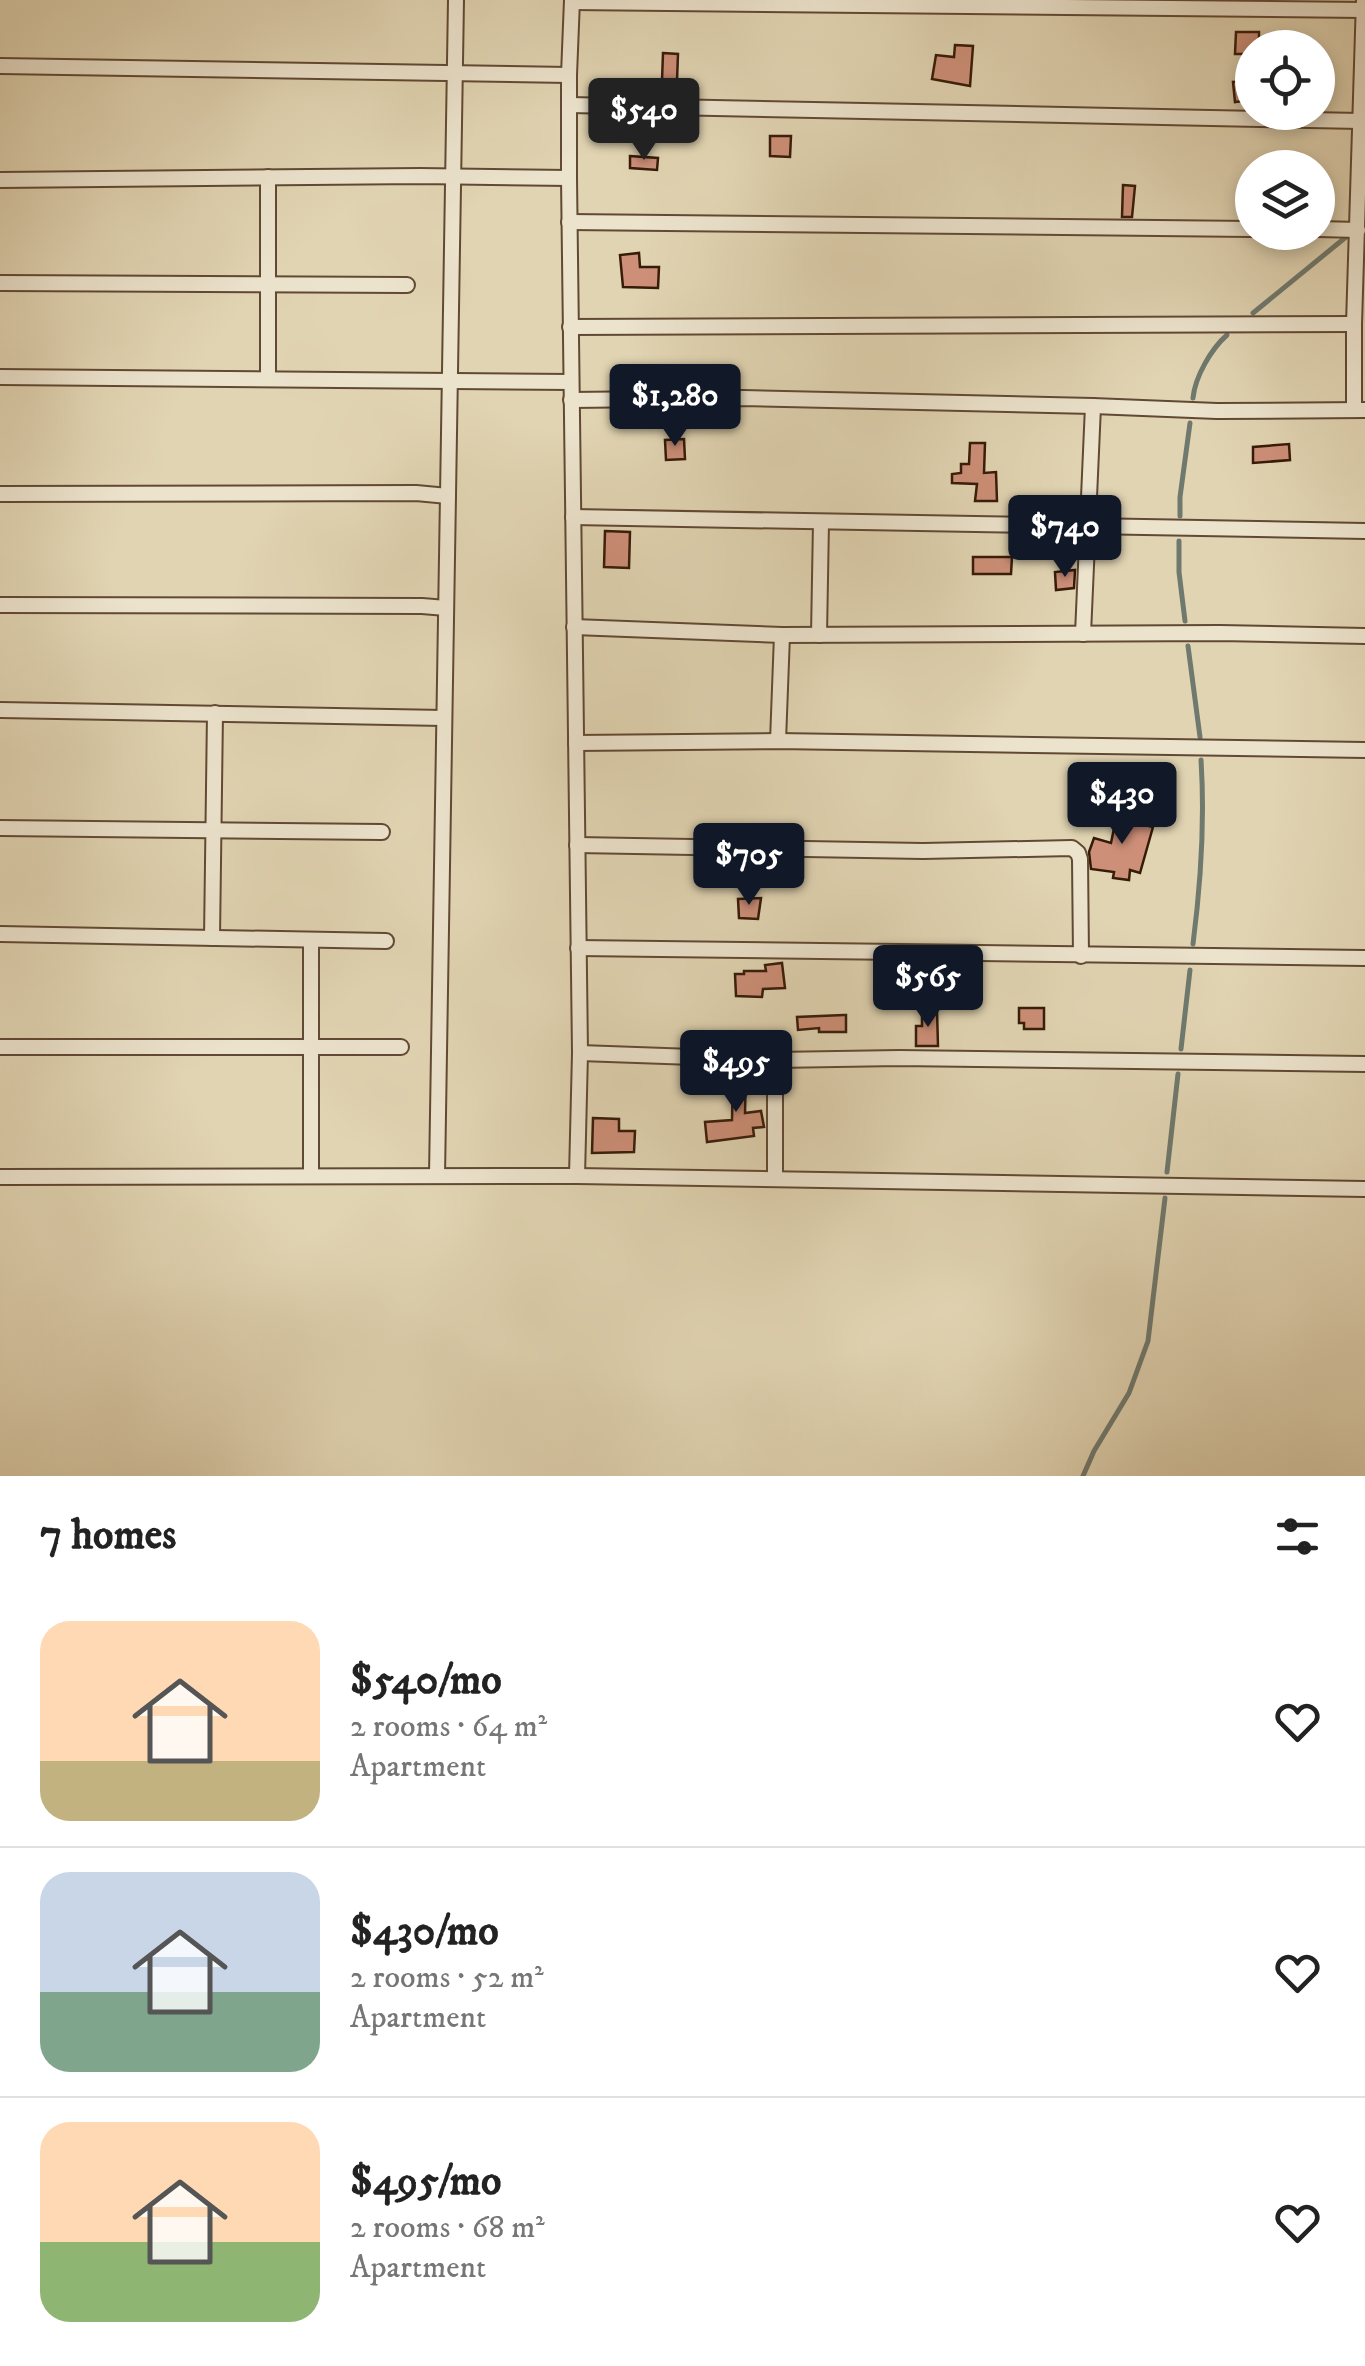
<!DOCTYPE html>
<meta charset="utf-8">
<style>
:root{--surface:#fff;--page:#f2f2f2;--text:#222;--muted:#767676;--line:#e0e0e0;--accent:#111827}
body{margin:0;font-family:"IM FELL DW Pica",serif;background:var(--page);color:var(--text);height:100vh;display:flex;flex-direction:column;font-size:38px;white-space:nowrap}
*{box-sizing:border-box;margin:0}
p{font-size:32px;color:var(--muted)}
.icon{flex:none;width:55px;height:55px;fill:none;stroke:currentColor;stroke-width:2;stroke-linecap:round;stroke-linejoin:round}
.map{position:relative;height:1476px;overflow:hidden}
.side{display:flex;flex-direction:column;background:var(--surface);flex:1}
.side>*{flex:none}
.controls{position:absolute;left:1235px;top:30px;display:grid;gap:20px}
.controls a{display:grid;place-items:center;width:100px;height:100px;border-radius:50%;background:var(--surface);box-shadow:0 5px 15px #0003;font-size:50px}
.price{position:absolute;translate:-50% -85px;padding:0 22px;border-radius:10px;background:var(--accent);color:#fff;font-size:32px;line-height:65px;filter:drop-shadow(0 2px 5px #0008)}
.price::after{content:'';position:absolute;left:50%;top:60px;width:30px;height:22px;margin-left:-15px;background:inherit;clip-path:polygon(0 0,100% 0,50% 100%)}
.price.on{background:#222;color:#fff}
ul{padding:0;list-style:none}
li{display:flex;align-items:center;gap:30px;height:250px;padding:0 40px}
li+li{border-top:2px solid var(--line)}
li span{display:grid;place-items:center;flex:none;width:280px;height:200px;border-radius:30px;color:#555}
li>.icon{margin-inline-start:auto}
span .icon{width:120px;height:120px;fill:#fffc;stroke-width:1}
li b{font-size:42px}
h2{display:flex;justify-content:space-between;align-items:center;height:120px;padding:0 40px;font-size:42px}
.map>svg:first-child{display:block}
</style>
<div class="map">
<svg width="1365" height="1476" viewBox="0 0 1365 1476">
<rect width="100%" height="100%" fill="#e1d4b2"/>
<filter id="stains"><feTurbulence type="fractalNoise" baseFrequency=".002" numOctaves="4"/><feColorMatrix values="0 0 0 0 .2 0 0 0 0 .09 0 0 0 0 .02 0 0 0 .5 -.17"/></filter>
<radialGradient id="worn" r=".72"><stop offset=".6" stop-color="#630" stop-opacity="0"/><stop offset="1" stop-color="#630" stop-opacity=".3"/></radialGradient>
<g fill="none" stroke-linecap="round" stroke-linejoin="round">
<g stroke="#6f796e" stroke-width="5">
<polyline points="1253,313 1346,237"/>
<path d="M1193,398C1195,377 1211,349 1227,335"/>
<polyline points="1180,516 1180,497 1190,423"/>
<polyline points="1179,541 1179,572 1185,621"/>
<polyline points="1188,646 1200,737"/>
<path d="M1193,944C1201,882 1205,822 1201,760"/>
<polyline points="1181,1049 1190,970"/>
<polyline points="1167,1172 1178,1074"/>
<polyline points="1083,1476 1094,1451 1129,1393 1148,1341 1165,1198"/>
</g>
</g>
<g fill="#cd8f78" stroke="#361b09" stroke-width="2.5">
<polygon points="1236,32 1259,32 1259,48 1252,48 1252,54 1235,54"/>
<polygon points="955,45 973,46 970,86 932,79 936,55 954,57"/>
<polygon points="663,53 678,54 677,81 662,81"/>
<polygon points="1250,81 1252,100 1235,102 1233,82"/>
<polygon points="770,136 791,136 790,157 770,156"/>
<polygon points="630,156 658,158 657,170 630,168"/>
<polygon points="1123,185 1135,186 1132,217 1122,217"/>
<polygon points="639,253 640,267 659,267 658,288 623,287 620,255"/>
<polygon points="684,439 685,459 666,460 665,440"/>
<polygon points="970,443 985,443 984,473 996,472 997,501 975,501 977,484 952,483 952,474 961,473 961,464 969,464"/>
<polygon points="1289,444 1290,460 1253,463 1253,447"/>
<polygon points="605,531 630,532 629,568 604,567"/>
<polygon points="973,557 1012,557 1011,574 973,574"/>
<polygon points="1075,570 1074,588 1056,590 1055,572"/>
<polygon points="1118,809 1142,813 1141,824 1153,827 1140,873 1130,870 1129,880 1113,878 1114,872 1091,869 1089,852 1094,838 1111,843"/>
<polygon points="761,898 758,919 739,918 738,899"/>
<polygon points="782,963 785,988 763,989 762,997 736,996 735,974 744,974 744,971 766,971 765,965"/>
<polygon points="1019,1008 1044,1008 1044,1029 1024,1029 1024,1023 1019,1023"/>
<polygon points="937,1010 938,1046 916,1046 916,1026 922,1026 922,1011"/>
<polygon points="844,1015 846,1015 846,1032 819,1032 819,1028 798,1030 797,1017"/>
<polygon points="733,1069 746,1070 745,1113 761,1111 764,1127 753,1128 754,1136 707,1142 705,1122 732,1120"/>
<polygon points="593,1118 619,1119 619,1131 635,1131 634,1152 592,1153"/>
</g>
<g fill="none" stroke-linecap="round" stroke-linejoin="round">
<g stroke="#614933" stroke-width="18">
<g id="street">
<polyline points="572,0 569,75 569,178 580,1053 577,1176"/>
<polyline points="572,2 1364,10"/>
<polyline points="0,66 569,75"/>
<polyline points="569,105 1361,121"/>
<polyline points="268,177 268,379"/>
<polyline points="0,180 420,176 569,178"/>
<polyline points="569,222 1252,229"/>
<polyline points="1318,229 1358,230"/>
<polyline points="0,283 407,285"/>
<polyline points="570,327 1354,324"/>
<polyline points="0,377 571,382"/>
<polyline points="571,400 743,398 1093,406 1217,411 1365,410"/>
<polyline points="1354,410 1354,324 1364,0"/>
<polyline points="0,494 416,493 448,496"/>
<polyline points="573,517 1365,531"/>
<polyline points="0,605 422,606 446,608"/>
<polyline points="574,627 782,635 1220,633 1365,636"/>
<polyline points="1083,634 1093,406"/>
<polyline points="819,635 821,522"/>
<polyline points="0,710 444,718"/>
<polyline points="778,741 782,635"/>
<polyline points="576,743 778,741 1365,750"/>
<polyline points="0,828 382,832"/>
<polyline points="577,845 923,851 1072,848 1078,853 1080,859 1081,956"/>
<polyline points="0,934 386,941"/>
<polyline points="212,938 215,713"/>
<polyline points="311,940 311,1176"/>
<polyline points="578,948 1365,958"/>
<polyline points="0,1047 401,1047"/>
<polyline points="580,1053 775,1060 899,1058 1365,1064"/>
<polyline points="775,1060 775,1177"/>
<polyline points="437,1176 456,0"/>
<polyline points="0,1177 577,1176 1365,1189"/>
</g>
</g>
<use href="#street" stroke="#ece3cd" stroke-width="14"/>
</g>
<rect width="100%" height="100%" filter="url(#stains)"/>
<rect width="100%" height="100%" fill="url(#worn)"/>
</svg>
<div class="controls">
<a><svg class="icon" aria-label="locate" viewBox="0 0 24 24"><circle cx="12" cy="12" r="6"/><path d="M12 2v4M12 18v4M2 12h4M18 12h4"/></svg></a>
<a><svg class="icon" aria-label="layers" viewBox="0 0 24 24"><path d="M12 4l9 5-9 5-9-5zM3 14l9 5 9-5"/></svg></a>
</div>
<b class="price on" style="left:644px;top:163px">$540</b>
<b class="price" style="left:675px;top:449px">$1,280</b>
<b class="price" style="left:1065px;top:580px">$740</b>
<b class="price" style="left:1122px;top:847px">$430</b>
<b class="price" style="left:749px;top:908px">$705</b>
<b class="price" style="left:928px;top:1030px">$565</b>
<b class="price" style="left:736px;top:1115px">$495</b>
</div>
<section class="side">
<h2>7 homes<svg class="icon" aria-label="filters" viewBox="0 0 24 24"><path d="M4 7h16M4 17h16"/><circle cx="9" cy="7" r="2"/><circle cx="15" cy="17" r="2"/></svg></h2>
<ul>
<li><span style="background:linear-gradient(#ffd9b3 70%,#c2b280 0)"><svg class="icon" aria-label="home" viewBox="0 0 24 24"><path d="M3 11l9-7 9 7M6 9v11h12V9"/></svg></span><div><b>$540/mo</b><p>2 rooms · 64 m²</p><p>Apartment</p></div><svg class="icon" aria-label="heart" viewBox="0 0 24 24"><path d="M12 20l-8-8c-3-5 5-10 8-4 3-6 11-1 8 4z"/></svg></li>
<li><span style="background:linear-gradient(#c9d6e8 60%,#7fa58c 0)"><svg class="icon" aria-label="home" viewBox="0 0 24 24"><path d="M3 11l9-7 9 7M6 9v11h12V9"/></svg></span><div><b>$430/mo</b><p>2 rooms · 52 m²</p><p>Apartment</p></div><svg class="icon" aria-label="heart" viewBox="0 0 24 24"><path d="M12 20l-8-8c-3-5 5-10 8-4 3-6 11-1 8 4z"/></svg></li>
<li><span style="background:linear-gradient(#ffd9b3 60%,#8fb573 0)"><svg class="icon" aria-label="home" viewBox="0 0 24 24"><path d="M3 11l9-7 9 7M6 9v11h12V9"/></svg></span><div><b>$495/mo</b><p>2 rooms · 68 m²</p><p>Apartment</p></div><svg class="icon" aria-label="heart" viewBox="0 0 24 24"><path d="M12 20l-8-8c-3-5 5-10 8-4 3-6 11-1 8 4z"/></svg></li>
</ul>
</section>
